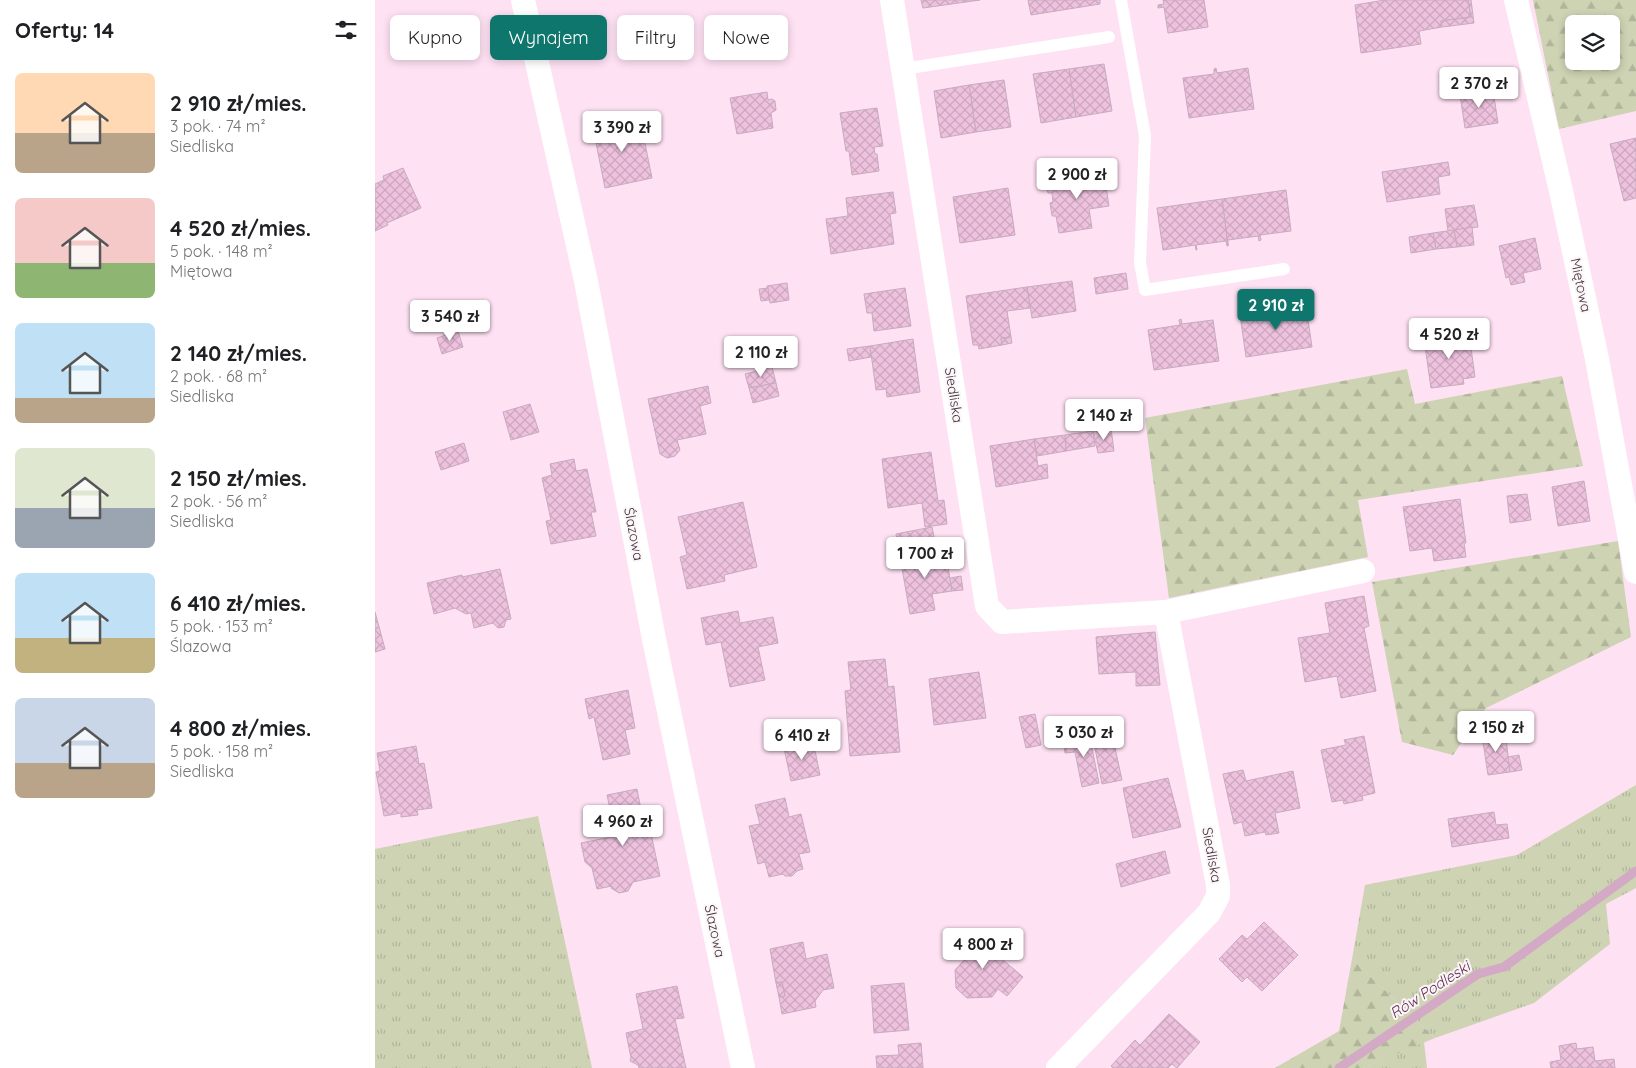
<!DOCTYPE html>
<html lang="pl">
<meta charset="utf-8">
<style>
:root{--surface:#fff;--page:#f6f6f6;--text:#202124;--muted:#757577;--accent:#0f766e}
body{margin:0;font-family:Quicksand,sans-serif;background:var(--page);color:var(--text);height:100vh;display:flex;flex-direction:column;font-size:19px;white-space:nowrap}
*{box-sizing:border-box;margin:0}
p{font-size:16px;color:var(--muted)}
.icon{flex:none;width:28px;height:28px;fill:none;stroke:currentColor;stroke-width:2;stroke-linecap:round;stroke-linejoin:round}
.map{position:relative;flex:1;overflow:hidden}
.side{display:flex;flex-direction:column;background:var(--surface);width:375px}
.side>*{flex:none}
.guide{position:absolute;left:15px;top:15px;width:475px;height:45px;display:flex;gap:10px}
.tools{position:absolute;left:1190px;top:15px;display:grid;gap:10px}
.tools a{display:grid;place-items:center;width:55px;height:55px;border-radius:8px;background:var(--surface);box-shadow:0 2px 8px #0003;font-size:25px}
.price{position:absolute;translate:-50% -42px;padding:0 11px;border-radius:5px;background:#fff;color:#222;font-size:16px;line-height:32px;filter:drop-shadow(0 1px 2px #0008)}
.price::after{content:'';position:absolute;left:50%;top:30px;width:15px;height:11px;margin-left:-8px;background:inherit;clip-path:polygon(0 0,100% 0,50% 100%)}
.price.active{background:var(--accent);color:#fff}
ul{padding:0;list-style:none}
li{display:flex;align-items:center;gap:15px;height:125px;padding:0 15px}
li span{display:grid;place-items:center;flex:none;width:140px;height:100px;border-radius:8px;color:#555}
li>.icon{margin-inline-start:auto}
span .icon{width:60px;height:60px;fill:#fffc;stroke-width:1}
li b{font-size:21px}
h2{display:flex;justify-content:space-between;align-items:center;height:60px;padding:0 15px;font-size:21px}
.tag{padding:0 18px;border-radius:8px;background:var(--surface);box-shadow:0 2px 8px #0003;font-size:18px;line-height:45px}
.tag.active{background:var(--accent);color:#fff}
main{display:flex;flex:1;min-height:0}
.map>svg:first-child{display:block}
</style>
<main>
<section class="side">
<h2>Oferty: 14<svg class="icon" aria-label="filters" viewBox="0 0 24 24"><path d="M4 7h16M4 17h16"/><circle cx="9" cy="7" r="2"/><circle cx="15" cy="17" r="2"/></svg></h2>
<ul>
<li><span style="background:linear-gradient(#ffd9b3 60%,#b9a48a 0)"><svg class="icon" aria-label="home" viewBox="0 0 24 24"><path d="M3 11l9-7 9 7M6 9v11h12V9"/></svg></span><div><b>2 910 zł/mies.</b><p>3 pok. · 74 m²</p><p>Siedliska</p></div></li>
<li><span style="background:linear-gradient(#f6c9c9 65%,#8fb573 0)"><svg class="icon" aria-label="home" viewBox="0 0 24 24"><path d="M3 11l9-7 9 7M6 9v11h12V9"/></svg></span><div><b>4 520 zł/mies.</b><p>5 pok. · 148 m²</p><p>Miętowa</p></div></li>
<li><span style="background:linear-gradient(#bfe0f5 75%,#b9a48a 0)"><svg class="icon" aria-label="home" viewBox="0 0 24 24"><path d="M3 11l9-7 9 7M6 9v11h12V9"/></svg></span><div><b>2 140 zł/mies.</b><p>2 pok. · 68 m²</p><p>Siedliska</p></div></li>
<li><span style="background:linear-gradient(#dfe7d0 60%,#9aa5b1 0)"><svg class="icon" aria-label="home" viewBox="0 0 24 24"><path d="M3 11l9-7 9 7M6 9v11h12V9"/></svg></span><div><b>2 150 zł/mies.</b><p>2 pok. · 56 m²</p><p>Siedliska</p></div></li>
<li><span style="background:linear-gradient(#bfe0f5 65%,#c2b280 0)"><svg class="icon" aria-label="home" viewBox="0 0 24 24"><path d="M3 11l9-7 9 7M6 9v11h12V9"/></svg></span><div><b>6 410 zł/mies.</b><p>5 pok. · 153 m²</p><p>Ślazowa</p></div></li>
<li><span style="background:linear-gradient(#c9d6e8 65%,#b9a48a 0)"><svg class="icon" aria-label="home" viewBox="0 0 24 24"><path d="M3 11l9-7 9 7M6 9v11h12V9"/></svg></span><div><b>4 800 zł/mies.</b><p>5 pok. · 158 m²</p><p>Siedliska</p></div></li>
</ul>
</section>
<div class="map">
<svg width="1261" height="1068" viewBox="0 0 1261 1068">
<defs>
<pattern id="grass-tufts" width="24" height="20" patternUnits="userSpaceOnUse" patternTransform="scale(1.25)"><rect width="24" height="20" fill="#cdd3b3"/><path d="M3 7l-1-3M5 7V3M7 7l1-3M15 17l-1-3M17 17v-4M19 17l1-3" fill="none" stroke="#b1b69b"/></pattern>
<pattern id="forest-firs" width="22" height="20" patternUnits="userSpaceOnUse" patternTransform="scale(1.25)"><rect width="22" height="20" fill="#cdd3b3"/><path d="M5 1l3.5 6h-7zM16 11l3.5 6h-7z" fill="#b1b69b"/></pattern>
<pattern id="building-cross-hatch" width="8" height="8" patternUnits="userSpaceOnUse" patternTransform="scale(1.25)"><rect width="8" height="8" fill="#eec2de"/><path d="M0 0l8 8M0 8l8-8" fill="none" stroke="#cda7bf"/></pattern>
</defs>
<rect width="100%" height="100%" fill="#fee1f3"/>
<g fill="url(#grass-tufts)">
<polygon points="1261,785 1261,888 1231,904 1235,944 1159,1003 1060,1038 977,959 990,885 1142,855"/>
<polygon points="163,816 217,1068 0,1068 0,849"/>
<polygon points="1049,1042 1052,1068 988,1068"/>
</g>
<g fill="url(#forest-firs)" fill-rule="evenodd">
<path d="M1158,0H1261V111L1184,129ZM1199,24H1236V61H1199Z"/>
<polygon points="1032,369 1040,404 1187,376 1208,466 983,500 993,557 794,598 770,418"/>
<polygon points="1243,541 1256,637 1111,708 1078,755 1027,742 997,582"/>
<polygon points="977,959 1060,1038 988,1068 900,1068 964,1031"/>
</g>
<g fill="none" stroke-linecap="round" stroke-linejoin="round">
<polyline stroke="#d4a9c5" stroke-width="9" points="964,1068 1103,974 1129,967 1261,871"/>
</g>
<g fill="url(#building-cross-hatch)" stroke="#c7abbd">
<polygon points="546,0 605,0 548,8"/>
<polygon points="653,0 725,0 725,4 656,15"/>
<polygon points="788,0 829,0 833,27 793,33 789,7 783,8 783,5 789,4"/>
<polygon points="1010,0 1093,0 1096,17 1066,21 1067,27 1044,31 1046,44 986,53 980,5"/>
<polygon points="1093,0 1096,0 1099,23 1067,27 1066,21 1096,17"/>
<polygon points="729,64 737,111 701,117 694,69"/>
<polygon points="841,68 842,73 873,68 879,109 814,118 808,78 839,74 839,69"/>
<polygon points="694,69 701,117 666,123 658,74"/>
<polygon points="629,80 636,127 601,132 594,85"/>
<polygon points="594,85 601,132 566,138 559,91"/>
<polygon points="1118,90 1123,123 1090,128 1085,95"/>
<polygon points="392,92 393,100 397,99 400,101 401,110 396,113 398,128 362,134 355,98"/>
<polygon points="502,108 508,146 499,147 500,154 502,154 504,171 477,175 474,151 471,151 465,113"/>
<polygon points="265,119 277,178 230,188 218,128"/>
<polygon points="1261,138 1261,198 1249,201 1235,144"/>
<polygon points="1073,162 1075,175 1063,177 1065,194 1012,202 1007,172"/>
<polygon points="28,168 46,208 12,223 13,225 0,231 0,184 9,180 8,176"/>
<polygon points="729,173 734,206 714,209 717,228 684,233 681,216 677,216 675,203 678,202 677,193 673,193 672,189 676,189 674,179 707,174 708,176"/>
<polygon points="633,188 640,235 585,243 578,197"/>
<polygon points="911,190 916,231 885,235 886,240 884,241 883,236 853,240 853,246 847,199"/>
<polygon points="518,192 521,213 515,214 519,244 456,254 451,219 473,216 471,198"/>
<polygon points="847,199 853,246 852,246 851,241 821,245 822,250 821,250 820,245 788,250 782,208"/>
<polygon points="1099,205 1103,227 1073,231 1070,209"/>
<polygon points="1097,227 1099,245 1082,247 1079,230"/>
<polygon points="1079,230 1082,247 1061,249 1058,233"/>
<polygon points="1058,233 1061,249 1036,253 1034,237"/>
<polygon points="1160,238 1166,269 1148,273 1150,282 1136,285 1134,277 1131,278 1124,246"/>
<polygon points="751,273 753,289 721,294 719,278"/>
<polygon points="697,281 701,311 657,318 652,287"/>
<polygon points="412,283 414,300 395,303 392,286"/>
<polygon points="652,287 655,308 632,311 636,337 626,338 627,345 604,349 603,345 598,345 591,296"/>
<polygon points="393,288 394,300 386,301 384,289"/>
<polygon points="530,288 536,326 499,331 497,313 492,313 489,294"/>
<polygon points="896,306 898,306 899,311 931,306 937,347 871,357 865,315 897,311"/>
<polygon points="806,319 807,324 838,320 844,361 779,370 773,330 805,325 804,320"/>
<polygon points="83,331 88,347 67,354 62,338"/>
<polygon points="1094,333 1100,377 1088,379 1089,384 1056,388 1049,339"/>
<polygon points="636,337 637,343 627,345 626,338"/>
<polygon points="538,339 545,392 512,397 511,389 501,390 495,346"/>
<polygon points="495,346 496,357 474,361 472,349"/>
<polygon points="397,367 401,383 374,388 370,374"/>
<polygon points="401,383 404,396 378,403 374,388"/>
<polygon points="333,386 336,403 325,406 331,434 302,440 305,450 300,456 292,458 285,454 273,399"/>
<polygon points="155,404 164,432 136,440 128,412"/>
<polygon points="736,428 739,451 723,453 718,431"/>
<polygon points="718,431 720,446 691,451 690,435"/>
<polygon points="690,435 691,451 662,456 659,439"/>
<polygon points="659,439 663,466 672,464 673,478 621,487 615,446"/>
<polygon points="89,443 94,461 66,470 60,452"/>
<polygon points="556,452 563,501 569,500 572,524 550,527 547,503 513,508 507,459"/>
<polygon points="199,459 201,471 212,469 221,512 216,512 221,536 176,544 171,521 176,520 167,478 177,475 175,464"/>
<polygon points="1209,481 1215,521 1183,526 1177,487"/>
<polygon points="1152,494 1156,520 1135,523 1132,496"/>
<polygon points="1085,499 1091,543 1089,543 1091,557 1059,561 1057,548 1035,551 1028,507"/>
<polygon points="368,502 382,567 349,575 350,581 312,589 305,557 312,555 303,517"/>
<polygon points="557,527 562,551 525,557 521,534"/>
<polygon points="570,549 577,591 557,594 560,610 535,614 525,557"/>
<polygon points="125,569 136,619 131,620 129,627 123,628 118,623 99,628 96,613 91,614 80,608 59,614 52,583 87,575 87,577"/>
<polygon points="586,576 588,590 577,591 575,578"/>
<polygon points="989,596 994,626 989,628 1001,691 966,698 962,676 930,682 923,638 955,633 950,603"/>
<polygon points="363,611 365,623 398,617 403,643 383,647 390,680 355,687 346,642 331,645 326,618"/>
<polygon points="0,612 10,649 0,652"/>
<polygon points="780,632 785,685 761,686 761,672 724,674 721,637"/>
<polygon points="510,659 513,687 519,686 525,752 475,756 470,691 476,690 473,662"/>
<polygon points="604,672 611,718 559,725 554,679"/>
<polygon points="253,690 260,728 250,730 255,754 228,760 219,717 214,719 210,699"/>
<polygon points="660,714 666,745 651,748 644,717"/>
<polygon points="1130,730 1135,772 1113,775 1107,735"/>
<polygon points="714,733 724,783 707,787 700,752 690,753 688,741 698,740 697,737"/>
<polygon points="737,734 747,780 727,784 718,738"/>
<polygon points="989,736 1000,793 987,796 988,800 969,804 968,800 957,802 946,750 971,745 969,740"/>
<polygon points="438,741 445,775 416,781 409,748"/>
<polygon points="41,746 44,764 49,763 57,808 42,810 43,815 26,817 26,813 9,816 1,772 5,771 2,753"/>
<polygon points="1144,755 1147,770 1135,772 1133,757"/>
<polygon points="868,770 871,781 918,771 925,808 900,813 904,833 891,835 890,832 870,836 867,822 859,824 848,774"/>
<polygon points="793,778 806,827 758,838 748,788"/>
<polygon points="262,789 270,830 275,829 285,876 258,882 253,891 244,893 236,888 237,886 222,889 217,868 210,862 206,843 241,836 232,795"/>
<polygon points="410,798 414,817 426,814 435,852 424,854 428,869 422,871 417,876 410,876 408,874 394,877 390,862 383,864 374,826 385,824 380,805"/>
<polygon points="1119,812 1121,825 1132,824 1134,838 1077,847 1073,819"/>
<polygon points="790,851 795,873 746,887 741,864"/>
<polygon points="889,922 923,955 887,991 872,977 867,982 844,959 867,935 872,939"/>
<polygon points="593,930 648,977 632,996 623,989 617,997 592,998 581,988 580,970 590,959 578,948"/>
<polygon points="428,942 431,959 452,954 459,988 448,990 440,1001 441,1007 407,1014 404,997 410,996 407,982 401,983 395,949"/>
<polygon points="407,982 410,996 404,997 401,983"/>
<polygon points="529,983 534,1030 499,1033 496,986"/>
<polygon points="302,986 309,1018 300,1019 311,1068 264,1068 263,1065 255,1061 256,1058 251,1033 268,1029 261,994"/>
<polygon points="794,1014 825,1042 802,1068 797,1064 793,1068 738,1068 736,1066 760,1040 765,1045"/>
<polygon points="546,1043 548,1068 502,1068 501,1056 524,1055 523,1045"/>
<polygon points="1201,1043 1202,1049 1218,1047 1220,1061 1239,1059 1240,1068 1176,1068 1175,1062 1186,1060 1184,1046"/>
</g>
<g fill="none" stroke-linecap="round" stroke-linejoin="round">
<g stroke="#fff" stroke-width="12">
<polyline points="746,0 770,136 765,263 770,290 909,269"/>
<polyline points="528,69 734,37"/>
</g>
<g stroke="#fff" stroke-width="24">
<polyline points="148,0 211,281 279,639 368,1068"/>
<polyline points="517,0 612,606 627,622 791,612 843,885 843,896 834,913 683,1068"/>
<polyline points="1141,0 1186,191 1222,359 1261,572"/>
<polyline points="791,612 988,571"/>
</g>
</g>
<g text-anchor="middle" stroke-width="4" stroke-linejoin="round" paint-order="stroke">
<g font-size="14" fill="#3f343b" stroke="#fcf6f9">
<text transform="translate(1206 285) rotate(78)" y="5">Miętowa</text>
<text transform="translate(579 395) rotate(81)" y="5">Siedliska</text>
<text transform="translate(259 534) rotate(79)" y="5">Ślazowa</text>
<text transform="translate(837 855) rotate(80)" y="5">Siedliska</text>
<text transform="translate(340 931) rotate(78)" y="5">Ślazowa</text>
</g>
<g font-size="15" font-style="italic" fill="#622c52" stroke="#fcf6f9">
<text transform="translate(1055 990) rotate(-33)" y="5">Rów Podleski</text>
</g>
</g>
</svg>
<div class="tools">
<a><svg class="icon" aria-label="layers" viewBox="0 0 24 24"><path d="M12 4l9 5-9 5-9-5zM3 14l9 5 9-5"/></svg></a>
</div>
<b class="price" style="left:1104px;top:109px">2 370 zł</b>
<b class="price" style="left:247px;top:153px">3 390 zł</b>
<b class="price" style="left:702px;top:200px">2 900 zł</b>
<b class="price active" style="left:901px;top:331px">2 910 zł</b>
<b class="price" style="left:75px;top:342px">3 540 zł</b>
<b class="price" style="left:1074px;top:360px">4 520 zł</b>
<b class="price" style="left:386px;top:378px">2 110 zł</b>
<b class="price" style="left:729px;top:441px">2 140 zł</b>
<b class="price" style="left:550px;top:579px">1 700 zł</b>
<b class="price" style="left:1121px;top:753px">2 150 zł</b>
<b class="price" style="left:709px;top:758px">3 030 zł</b>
<b class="price" style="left:427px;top:761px">6 410 zł</b>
<b class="price" style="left:248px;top:847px">4 960 zł</b>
<b class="price" style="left:608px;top:970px">4 800 zł</b>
<div class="guide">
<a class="tag">Kupno</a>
<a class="tag active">Wynajem</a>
<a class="tag">Filtry</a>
<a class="tag">Nowe</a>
</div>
</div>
</main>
